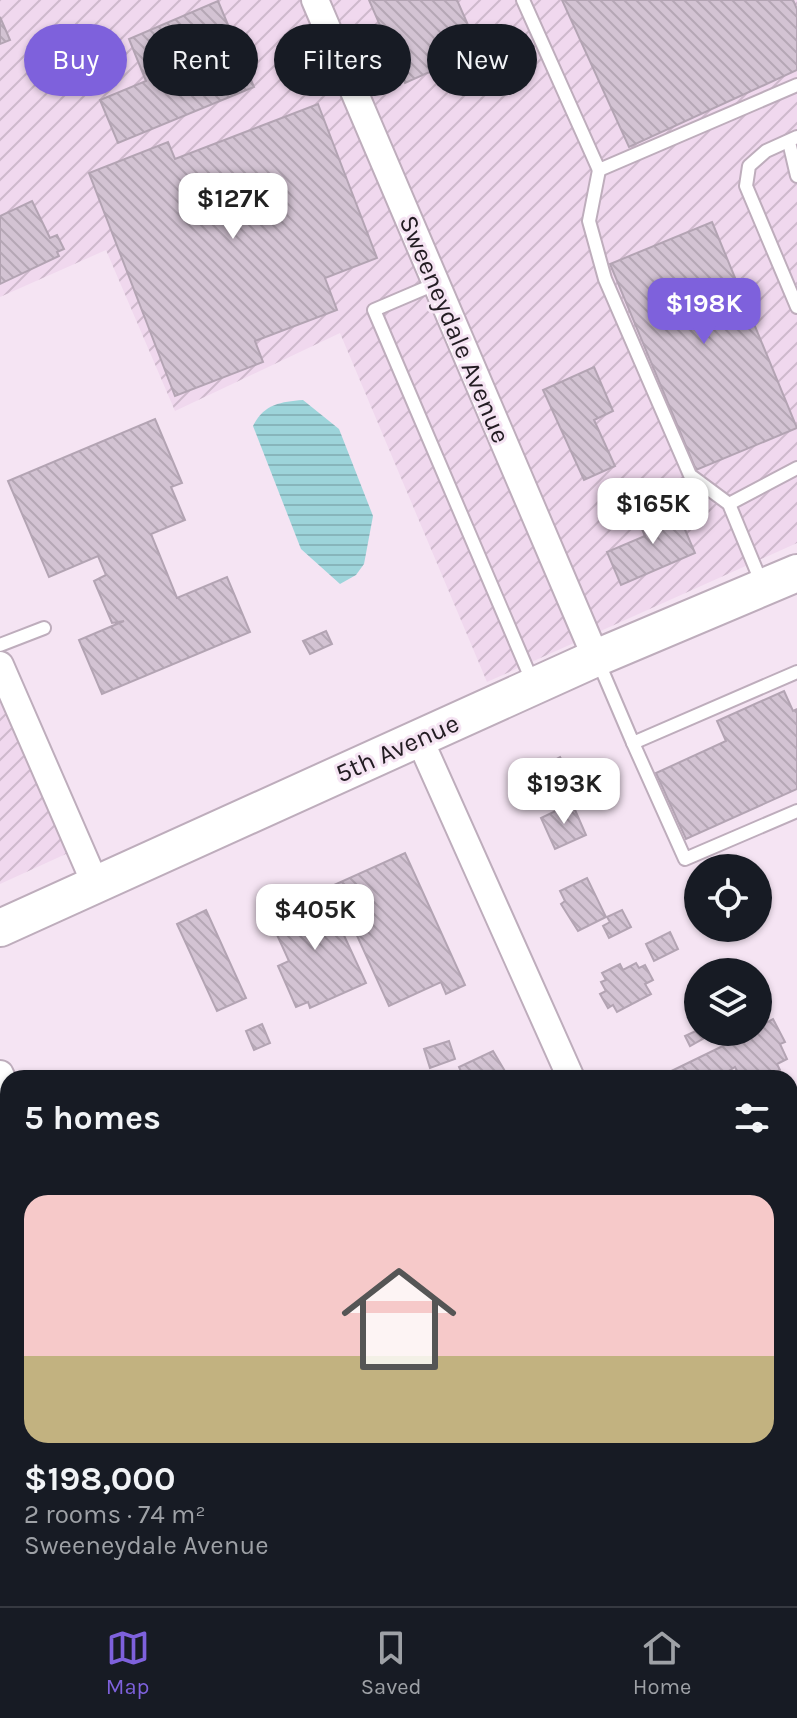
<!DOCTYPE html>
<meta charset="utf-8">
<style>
:root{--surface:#171b24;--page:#242831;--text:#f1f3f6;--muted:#9ea1a6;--line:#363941;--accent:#7e61dc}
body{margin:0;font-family:Karla,sans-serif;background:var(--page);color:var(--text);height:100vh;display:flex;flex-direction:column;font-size:30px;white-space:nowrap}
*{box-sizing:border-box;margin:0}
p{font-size:26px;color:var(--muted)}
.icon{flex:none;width:44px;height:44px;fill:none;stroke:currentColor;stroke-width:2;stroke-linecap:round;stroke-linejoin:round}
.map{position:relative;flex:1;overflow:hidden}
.details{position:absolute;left:0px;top:1070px;width:798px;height:536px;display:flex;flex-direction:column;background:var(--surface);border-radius:24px 24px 0 0;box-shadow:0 2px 6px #0004}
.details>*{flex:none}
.hud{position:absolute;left:24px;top:24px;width:750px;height:72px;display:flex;gap:16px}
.fabs{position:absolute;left:684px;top:854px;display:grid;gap:16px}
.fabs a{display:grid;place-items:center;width:88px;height:88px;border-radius:50%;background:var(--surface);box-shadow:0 2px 6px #0004;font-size:40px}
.price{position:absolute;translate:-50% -68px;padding:0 18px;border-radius:16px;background:#fff;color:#222;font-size:26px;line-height:52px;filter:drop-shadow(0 2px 4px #0008)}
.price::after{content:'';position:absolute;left:50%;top:48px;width:24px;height:18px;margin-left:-12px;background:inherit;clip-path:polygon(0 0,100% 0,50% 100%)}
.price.current{background:var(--accent);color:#fff}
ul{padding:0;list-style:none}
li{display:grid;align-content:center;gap:16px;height:424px;padding:0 24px}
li+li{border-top:2px solid var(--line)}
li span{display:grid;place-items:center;height:248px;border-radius:24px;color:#555}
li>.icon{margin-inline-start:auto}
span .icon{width:144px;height:144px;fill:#fffc;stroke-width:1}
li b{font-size:34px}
h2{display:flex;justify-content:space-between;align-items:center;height:96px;padding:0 24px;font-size:34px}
.tag{padding:0 28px;border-radius:36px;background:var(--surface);box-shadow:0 2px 6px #0004;font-size:28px;line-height:72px}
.tag.current{background:var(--accent);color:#fff}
.dock{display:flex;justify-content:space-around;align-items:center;height:112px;border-top:2px solid var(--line);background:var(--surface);font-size:22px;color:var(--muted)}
.dock a{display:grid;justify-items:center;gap:4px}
.dock .current{color:var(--accent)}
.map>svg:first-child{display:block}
</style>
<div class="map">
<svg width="797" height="1606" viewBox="0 0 797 1606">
<defs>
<pattern id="industrial-furrows" width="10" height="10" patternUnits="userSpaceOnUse" patternTransform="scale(2)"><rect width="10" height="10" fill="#f0d8ee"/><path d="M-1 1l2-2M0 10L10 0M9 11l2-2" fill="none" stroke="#ceb9cc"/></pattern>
<pattern id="water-rules" width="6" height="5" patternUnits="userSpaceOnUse" patternTransform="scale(2)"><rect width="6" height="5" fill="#9dd4da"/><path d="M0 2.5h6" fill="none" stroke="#87b5bb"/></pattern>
<pattern id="building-back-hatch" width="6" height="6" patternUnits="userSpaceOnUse" patternTransform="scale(2)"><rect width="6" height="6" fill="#d3c3d3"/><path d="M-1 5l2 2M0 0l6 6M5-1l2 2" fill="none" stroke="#b5a7b5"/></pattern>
</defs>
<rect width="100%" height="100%" fill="#f5e4f3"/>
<g fill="url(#industrial-furrows)">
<polygon points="0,0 797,0 797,543 487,682 340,333 175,411 106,250 0,297"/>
<polygon points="0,670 79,848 0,884"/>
</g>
<path fill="url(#water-rules)" d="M303,400L339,429L373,516L364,564L356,575L340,584L301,549L253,426C264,404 280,402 303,400Z"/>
<g fill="url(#building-back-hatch)" stroke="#b3a4b3" stroke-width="2">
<polygon points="369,0 457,0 479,50 405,83"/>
<polygon points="562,0 793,0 797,9 797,70 629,147"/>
<polygon points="218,1 254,87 118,143 100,100 146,81 129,39"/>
<polygon points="0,17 10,40 0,44"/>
<polygon points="318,104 377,258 325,278 337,310 255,341 263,362 175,396 89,173 168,142 175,159"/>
<polygon points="32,201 50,238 57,235 64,249 57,252 59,256 0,284 0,216"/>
<polygon points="712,222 797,428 696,470 610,264"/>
<polygon points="594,367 613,411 594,420 615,466 584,480 543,390"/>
<polygon points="155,419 182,483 171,487 185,520 151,534 177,598 227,577 250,632 102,694 79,640 124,621 112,623 94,581 106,575 98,556 49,577 8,481"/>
<polygon points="674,504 695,553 621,585 607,552 645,536 638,520"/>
<polygon points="326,631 332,644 310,654 303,641"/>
<polygon points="784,691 793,711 797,709 797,789 686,839 656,773 726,741 717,721"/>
<polygon points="560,757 565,767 576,761 593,794 575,804 570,795 557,802 544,776 552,772 547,764"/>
<polygon points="572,803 586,835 555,849 541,818"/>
<polygon points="405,853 465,985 446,994 441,982 389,1006 334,885"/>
<polygon points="587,878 606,917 578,931 561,904 565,901 560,891"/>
<polygon points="323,890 366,983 310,1008 308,1002 296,1007 278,966 289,961 268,915"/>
<polygon points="206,910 246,998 217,1011 177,924"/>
<polygon points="622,910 631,927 609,938 603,926 610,922 607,917"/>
<polygon points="670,932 678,949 654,961 646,944"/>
<polygon points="636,963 639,968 645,965 653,980 645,984 651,994 617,1012 613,1005 608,1008 600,994 606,991 601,982 606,980 602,973 620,964 623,970"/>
<polygon points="773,1019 785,1042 780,1044 787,1059 777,1064 780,1070 763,1078 741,1078 735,1067 718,1078 657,1078 727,1044 724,1038 738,1032 758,1032 758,1027"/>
<polygon points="262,1024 270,1043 254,1050 246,1031"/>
<polygon points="698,1030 706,1037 690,1046 685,1036"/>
<polygon points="449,1041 455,1059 430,1068 424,1049"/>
<polygon points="493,1051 509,1078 464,1078 459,1067"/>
<polygon points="0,1265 8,1279 8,1298 0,1302"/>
<polygon points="797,1296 797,1343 790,1329 790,1299"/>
<polygon points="8,1360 8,1387 1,1391 3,1395 0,1397 0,1364"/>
<polygon points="8,1501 8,1533 0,1536 0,1504"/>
<polygon points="143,1598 165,1598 169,1606 127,1606"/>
<polygon points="725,1598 740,1598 744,1606 708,1606"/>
</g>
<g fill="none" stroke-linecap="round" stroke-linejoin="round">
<g stroke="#beadbc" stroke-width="16">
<g id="service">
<polyline points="523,0 599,170 797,85"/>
<polyline points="797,137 766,151 749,166 746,186 797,307"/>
<polyline points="789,142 797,176"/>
<polyline points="599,170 589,221 605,279 690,475 729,504 762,584"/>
<polyline points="435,284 374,310 533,683"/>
<polyline points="729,504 797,468"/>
<polyline points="0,645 44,628"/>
<polyline points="598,661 633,743 797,672"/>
<polyline points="633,743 685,859 797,811"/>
</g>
</g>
<g stroke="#beadbc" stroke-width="30">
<g id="minor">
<polyline points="315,0 596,658"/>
<polyline points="0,665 95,883"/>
<polyline points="419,738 571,1078"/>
<polyline points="0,1074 8,1092"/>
<polyline points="790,1559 797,1574"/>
<polyline points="235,1598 239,1606"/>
</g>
</g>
<g stroke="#beadbc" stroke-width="40">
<polyline id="secondary" points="0,928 596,658 797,573"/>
</g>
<use href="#service" stroke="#fff" stroke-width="12"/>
<use href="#minor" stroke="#fff" stroke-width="26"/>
<use href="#secondary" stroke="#fff" stroke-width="36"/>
</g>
<g text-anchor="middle" stroke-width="6" stroke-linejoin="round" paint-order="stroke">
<g font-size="26" fill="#221c22" stroke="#f5e4f3">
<text transform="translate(455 329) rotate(67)" y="9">Sweeneydale Avenue</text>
<text transform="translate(397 748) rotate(-24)" y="9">5th Avenue</text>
</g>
</g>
</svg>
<div class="fabs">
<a><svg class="icon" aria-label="locate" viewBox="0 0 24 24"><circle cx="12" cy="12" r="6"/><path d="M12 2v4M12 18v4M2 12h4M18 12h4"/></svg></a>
<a><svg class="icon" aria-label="layers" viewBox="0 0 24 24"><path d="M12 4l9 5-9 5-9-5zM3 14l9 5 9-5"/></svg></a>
</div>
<b class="price" style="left:233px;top:241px">$127K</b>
<b class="price current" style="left:704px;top:346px">$198K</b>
<b class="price" style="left:653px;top:546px">$165K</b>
<b class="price" style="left:564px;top:826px">$193K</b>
<b class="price" style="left:315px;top:952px">$405K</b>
<div class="hud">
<a class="tag current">Buy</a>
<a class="tag">Rent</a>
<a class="tag">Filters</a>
<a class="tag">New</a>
</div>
<section class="details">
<h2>5 homes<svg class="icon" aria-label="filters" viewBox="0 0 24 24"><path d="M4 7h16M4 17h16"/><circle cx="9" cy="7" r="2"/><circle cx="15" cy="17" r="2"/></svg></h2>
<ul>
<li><span style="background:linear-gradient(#f6c9c9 65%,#c2b280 0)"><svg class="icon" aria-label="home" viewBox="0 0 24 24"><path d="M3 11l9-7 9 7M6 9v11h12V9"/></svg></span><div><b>$198,000</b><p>2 rooms · 74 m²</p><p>Sweeneydale Avenue</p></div></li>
</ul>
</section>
</div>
<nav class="dock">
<a class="current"><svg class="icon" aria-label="map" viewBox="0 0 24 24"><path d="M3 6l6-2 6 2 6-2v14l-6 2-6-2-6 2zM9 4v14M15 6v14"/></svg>Map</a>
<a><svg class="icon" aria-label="saved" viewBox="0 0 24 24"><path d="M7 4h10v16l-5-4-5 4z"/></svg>Saved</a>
<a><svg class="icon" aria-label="home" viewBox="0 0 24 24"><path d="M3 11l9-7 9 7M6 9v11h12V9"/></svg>Home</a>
</nav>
